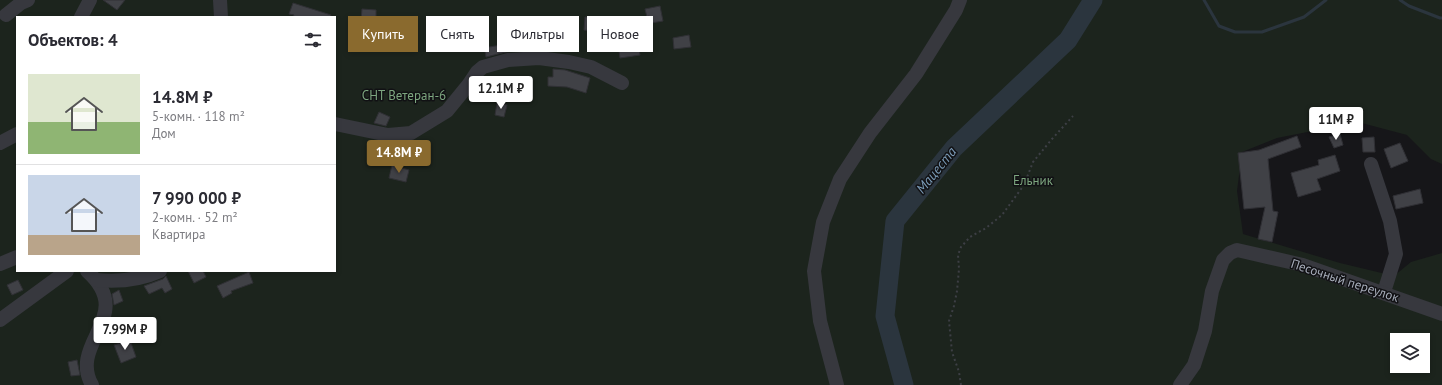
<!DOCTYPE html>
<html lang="ru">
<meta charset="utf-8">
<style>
:root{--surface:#fff;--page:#f7f7f7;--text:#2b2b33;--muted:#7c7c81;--line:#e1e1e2;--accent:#8a6a2e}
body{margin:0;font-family:"PT Sans",sans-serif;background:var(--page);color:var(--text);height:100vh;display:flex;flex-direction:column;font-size:15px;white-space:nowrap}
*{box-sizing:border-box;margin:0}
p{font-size:13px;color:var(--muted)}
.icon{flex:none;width:22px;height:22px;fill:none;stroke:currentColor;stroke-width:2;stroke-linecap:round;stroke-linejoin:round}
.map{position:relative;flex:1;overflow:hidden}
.panel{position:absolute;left:16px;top:16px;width:320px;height:256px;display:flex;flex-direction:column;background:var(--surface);border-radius:0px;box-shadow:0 2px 6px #0003}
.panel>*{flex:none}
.hud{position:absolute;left:348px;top:16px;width:380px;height:36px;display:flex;gap:8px}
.controls{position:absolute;left:1390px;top:333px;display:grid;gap:8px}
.controls a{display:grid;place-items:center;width:40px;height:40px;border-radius:0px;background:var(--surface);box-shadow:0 2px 6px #0003;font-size:20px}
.price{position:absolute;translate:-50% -34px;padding:0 9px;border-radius:4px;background:#fff;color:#222;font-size:13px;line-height:26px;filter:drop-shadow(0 1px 2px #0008)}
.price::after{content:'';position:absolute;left:50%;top:24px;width:12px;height:9px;margin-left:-6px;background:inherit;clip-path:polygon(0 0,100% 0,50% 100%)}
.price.current{background:var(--accent);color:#fff}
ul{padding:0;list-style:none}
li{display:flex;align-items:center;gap:12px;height:100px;padding:0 12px}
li+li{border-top:1px solid var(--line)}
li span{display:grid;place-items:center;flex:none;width:112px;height:80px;border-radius:0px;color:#555}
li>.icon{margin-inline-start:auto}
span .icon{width:48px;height:48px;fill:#fffc;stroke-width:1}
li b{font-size:17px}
h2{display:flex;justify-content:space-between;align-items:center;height:48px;padding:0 12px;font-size:17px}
.chip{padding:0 14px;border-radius:0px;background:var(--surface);box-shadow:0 2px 6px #0003;font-size:14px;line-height:36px}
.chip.current{background:var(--accent);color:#fff}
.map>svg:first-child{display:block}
</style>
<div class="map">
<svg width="1442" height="385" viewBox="0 0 1442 385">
<rect width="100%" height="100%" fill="#161619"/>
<path fill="#1c241d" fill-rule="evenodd" d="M0,0H1442V164L1431,159L1407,135L1358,122L1277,138L1242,152L1237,191L1243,234L1340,263L1394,276L1411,262L1442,253V385H0ZM17,17H335V271H17ZM1397,340H1423V366H1397Z"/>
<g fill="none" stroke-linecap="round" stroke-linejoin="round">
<g stroke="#2b353e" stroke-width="3">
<polyline points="1204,0 1219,26 1235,32 1262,32 1304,17 1326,0"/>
<polyline points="1400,0 1409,6 1440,18 1442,18"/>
</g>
<polyline stroke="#2b353e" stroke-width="19" points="904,385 885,316 895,221 954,148 1068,40 1093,0"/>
</g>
<g fill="#404146" stroke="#303035">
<polygon points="103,0 125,0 117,10"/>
<polygon points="293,3 331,15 330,17 293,17 294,15 289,14"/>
<polygon points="660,6 663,21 651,23 649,16 647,17 645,9"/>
<polygon points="362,9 376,10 376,17 400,24 393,45 380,41 382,33 360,31"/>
<polygon points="585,17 594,17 593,31 584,30"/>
<polygon points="568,26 570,41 552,45 549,30"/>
<polygon points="636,33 640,55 620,58 618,44 621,43 620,35"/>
<polygon points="689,35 691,47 674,49 673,38"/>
<polygon points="514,43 515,51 506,52 486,57 485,51 489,47"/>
<polygon points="553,69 565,70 590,78 586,93 567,87 548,86 548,77 553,77"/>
<polygon points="497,103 507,105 504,117 495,115"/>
<polygon points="379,112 390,117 386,126 374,123"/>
<polygon points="1340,134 1343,145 1334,148 1329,137"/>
<polygon points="1297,136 1301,147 1268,159 1273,211 1278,212 1272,242 1258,239 1265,207 1244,209 1238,153 1259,150"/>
<polygon points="1374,137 1375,152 1363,152 1362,138"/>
<polygon points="1400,143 1408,161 1391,168 1384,149"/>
<polygon points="1335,155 1340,171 1317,179 1321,190 1298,197 1291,173 1319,165 1318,160"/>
<polygon points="392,165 409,170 406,182 389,178"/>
<polygon points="1420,189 1423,203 1396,209 1393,196"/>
<polygon points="188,271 203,271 206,277 194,283"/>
<polygon points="249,272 253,283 231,291 232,293 223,298 217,286"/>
<polygon points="166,276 172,289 165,293 162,288 149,294 144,286 163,279"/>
<polygon points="18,280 23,290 12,295 7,285"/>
<polygon points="119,290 123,301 114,305 112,294"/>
<polygon points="130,340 136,357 121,363 114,345"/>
<polygon points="77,360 80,375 71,376 68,362"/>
</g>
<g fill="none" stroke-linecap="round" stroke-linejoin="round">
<polyline stroke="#3d3f45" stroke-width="2" stroke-dasharray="2 3" stroke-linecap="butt" points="961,385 959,372 952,352 949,321 954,306 957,291 959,269 958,255 961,247 970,237 986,228 1002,215 1024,185 1033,162 1052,139 1073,116"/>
<g stroke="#37383e" stroke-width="14">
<polyline points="220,0 221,17"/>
<polyline points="6,15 21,3 28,0"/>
<polyline points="81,17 90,0"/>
<polyline points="335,124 388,135 411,133 447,111 469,84 477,72 483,67 508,60 539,58 569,62 591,67 622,83"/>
<polyline points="0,143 17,134"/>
<polyline points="1371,164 1390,221 1396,254 1384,292"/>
<polyline points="0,264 17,257"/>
<path d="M87,271C137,316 68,342 92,385"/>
<path d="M97,280C119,282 140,280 160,271"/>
<polyline points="0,320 67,271"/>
<polyline points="837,385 820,321 814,271 823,222 840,179 870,133 916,74 956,10 960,0"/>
<polyline points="1180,385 1194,365 1205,331 1212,291 1223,260 1230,253 1237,250 1303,265 1442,314"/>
</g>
</g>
<g text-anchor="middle" stroke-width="3" stroke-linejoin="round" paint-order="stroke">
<g font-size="13" fill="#7da67f" stroke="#111114">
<text x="404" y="100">СНТ Ветеран-6</text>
<text x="1033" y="185">Ельник</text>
</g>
<g font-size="13" fill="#a7adba" stroke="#111114">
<text transform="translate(1345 280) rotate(18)" y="5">Песочный переулок</text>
</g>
<g font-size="14" font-style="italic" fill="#7b9bb7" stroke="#111114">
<text transform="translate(936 170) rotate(-51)" y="5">Мацеста</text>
</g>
</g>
</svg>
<div class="controls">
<a><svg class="icon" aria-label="layers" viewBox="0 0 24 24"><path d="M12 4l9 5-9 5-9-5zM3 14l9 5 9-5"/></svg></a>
</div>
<b class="price" style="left:501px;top:110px">12.1M ₽</b>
<b class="price" style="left:1336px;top:141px">11M ₽</b>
<b class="price current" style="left:399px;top:174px">14.8M ₽</b>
<b class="price" style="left:125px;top:351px">7.99M ₽</b>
<div class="hud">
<a class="chip current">Купить</a>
<a class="chip">Снять</a>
<a class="chip">Фильтры</a>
<a class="chip">Новое</a>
</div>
<section class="panel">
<h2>Объектов: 4<svg class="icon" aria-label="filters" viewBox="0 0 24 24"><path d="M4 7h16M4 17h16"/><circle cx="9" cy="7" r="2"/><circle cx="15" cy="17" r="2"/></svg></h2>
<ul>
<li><span style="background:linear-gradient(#dfe7d0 60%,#8fb573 0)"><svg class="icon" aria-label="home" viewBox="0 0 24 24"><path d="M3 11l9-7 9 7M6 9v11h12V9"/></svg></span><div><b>14.8M ₽</b><p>5-комн. · 118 m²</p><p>Дом</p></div></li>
<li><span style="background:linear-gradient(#c9d6e8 75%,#b9a48a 0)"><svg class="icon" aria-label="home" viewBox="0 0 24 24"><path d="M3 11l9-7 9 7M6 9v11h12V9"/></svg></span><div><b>7 990 000 ₽</b><p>2-комн. · 52 m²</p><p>Квартира</p></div></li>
</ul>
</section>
</div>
